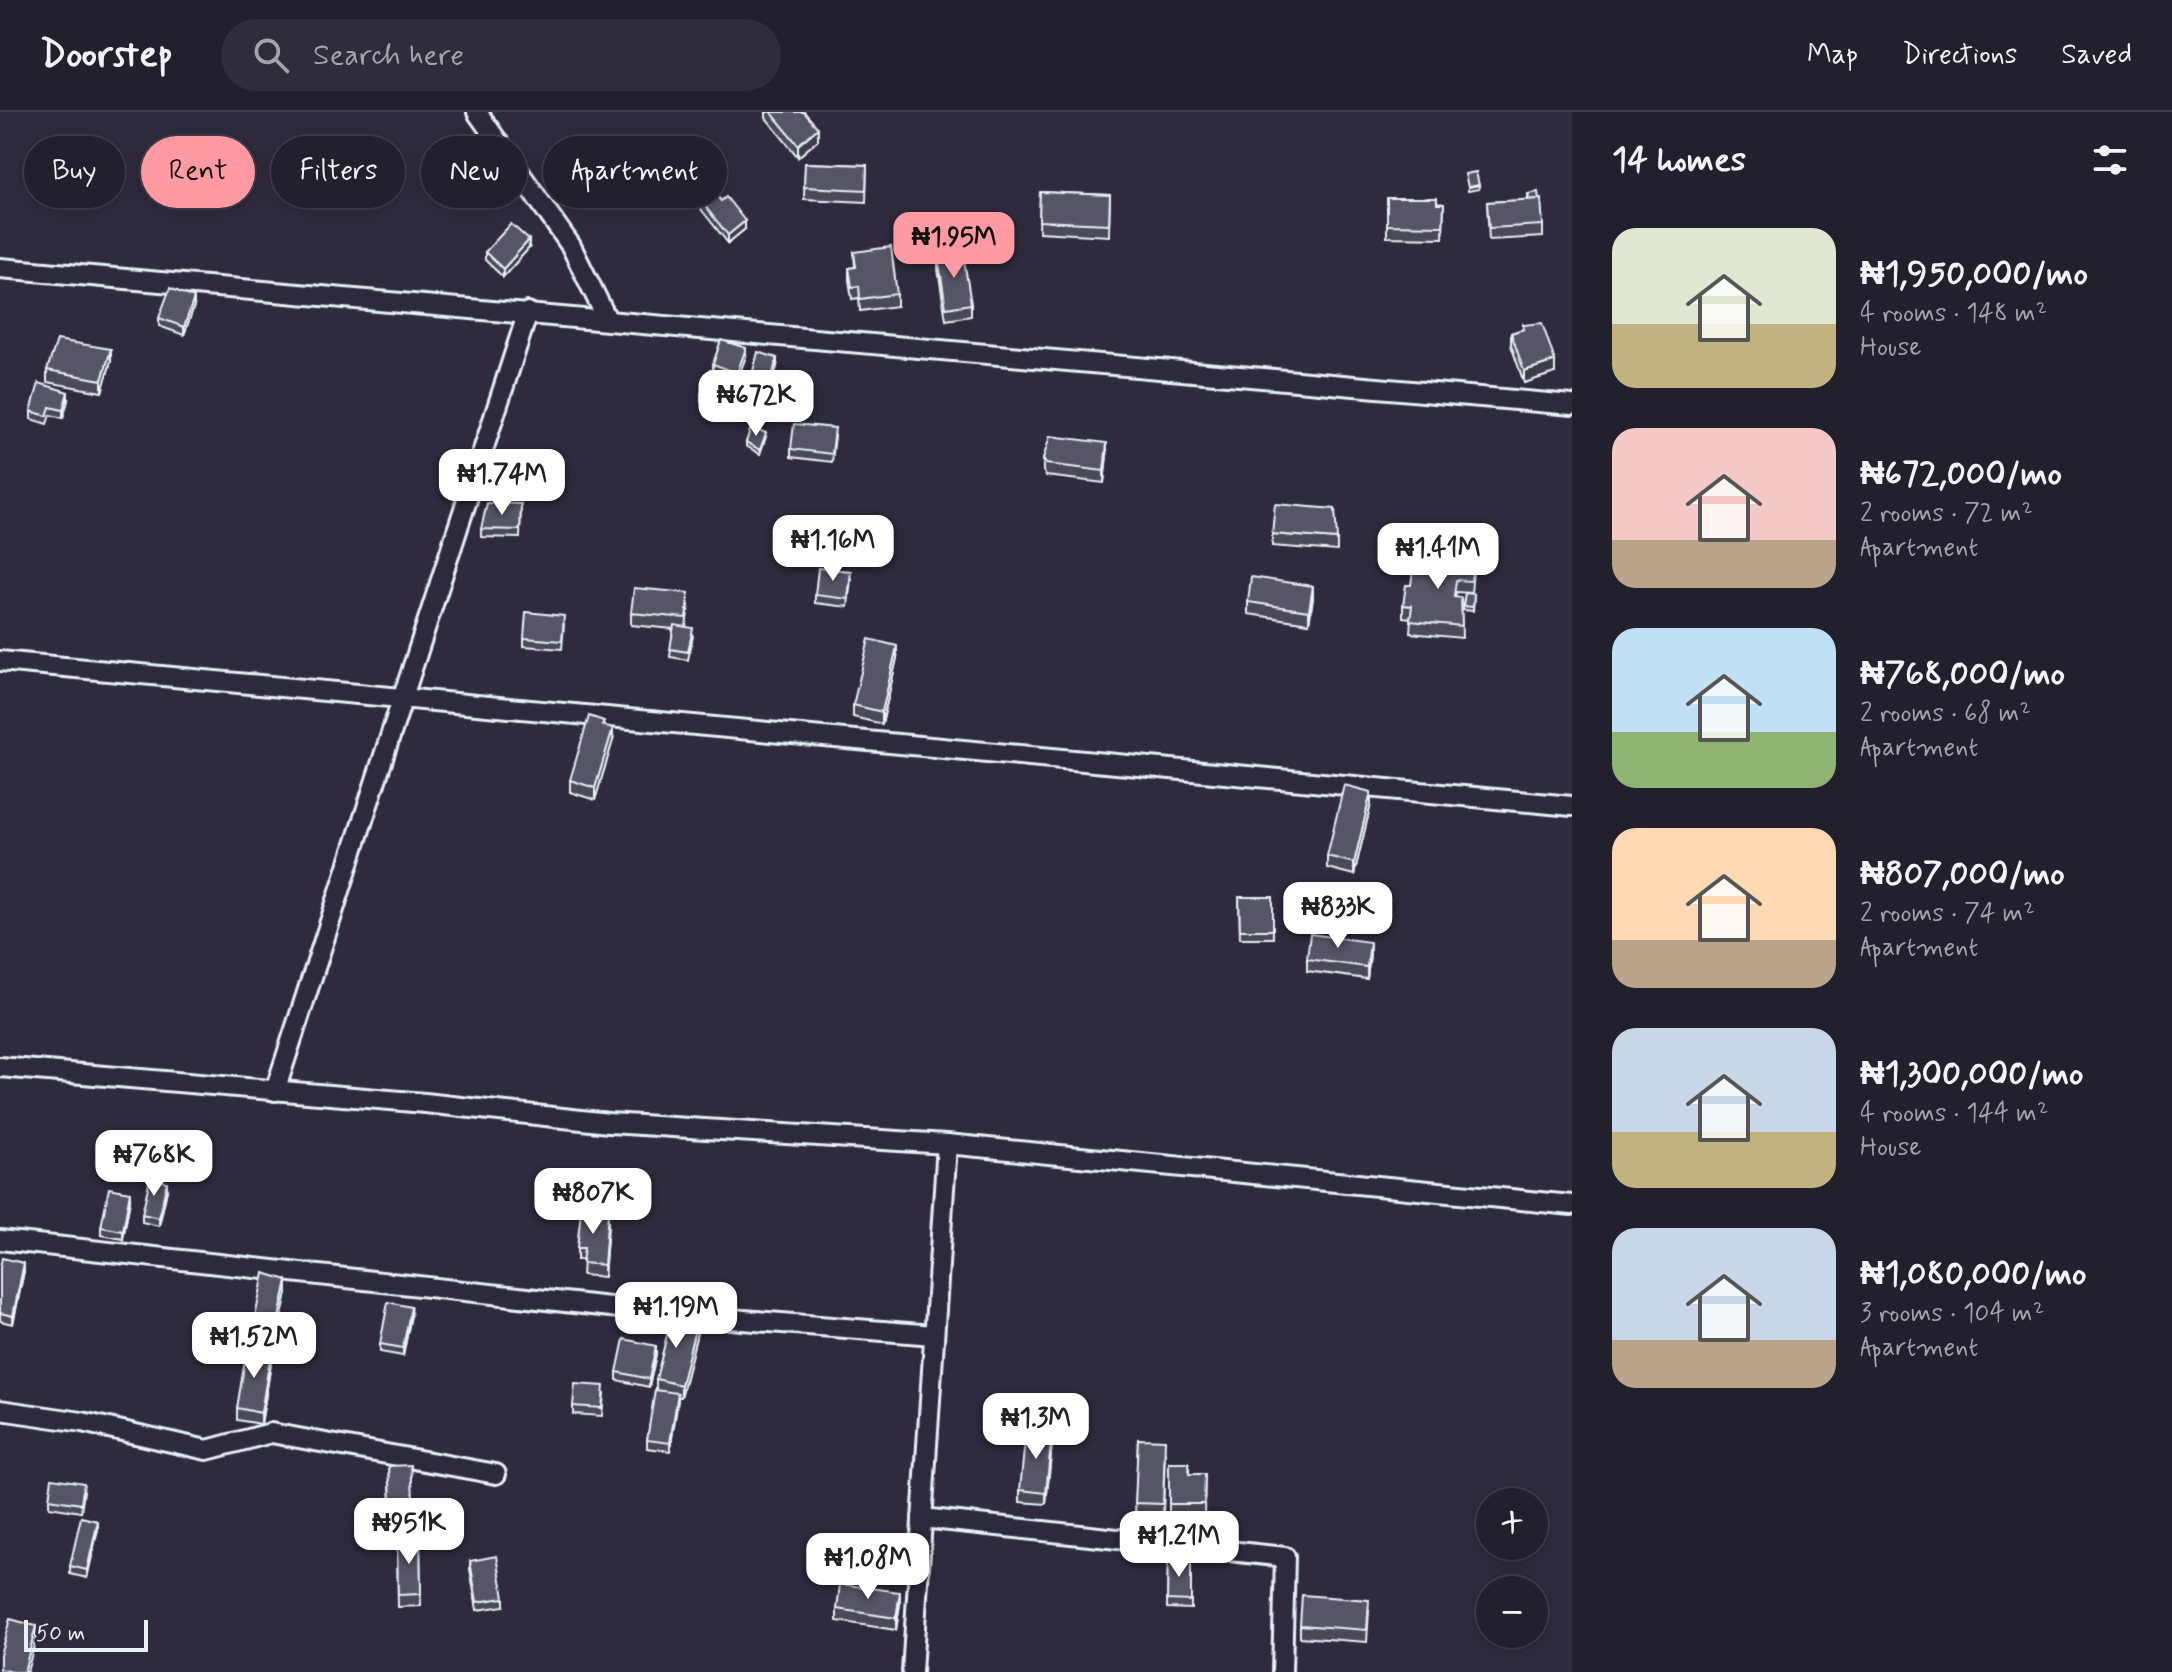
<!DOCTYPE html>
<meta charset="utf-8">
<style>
:root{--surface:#23202e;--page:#2f2d3a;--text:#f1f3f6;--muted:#a3a3aa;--line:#403e4a;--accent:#ff9aa2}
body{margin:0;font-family:Mynerve,sans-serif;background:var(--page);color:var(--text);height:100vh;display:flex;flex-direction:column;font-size:30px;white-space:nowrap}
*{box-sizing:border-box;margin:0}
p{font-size:26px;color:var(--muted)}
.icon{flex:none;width:44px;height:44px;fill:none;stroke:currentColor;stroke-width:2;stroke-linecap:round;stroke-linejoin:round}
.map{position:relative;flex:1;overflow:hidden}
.panel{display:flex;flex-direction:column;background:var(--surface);width:600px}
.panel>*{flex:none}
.hud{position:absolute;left:24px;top:24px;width:760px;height:72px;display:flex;gap:16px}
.buttons{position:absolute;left:1476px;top:1376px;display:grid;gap:16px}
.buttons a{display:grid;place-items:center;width:72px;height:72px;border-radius:50%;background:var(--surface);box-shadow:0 4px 20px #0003,0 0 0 2px var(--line);font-size:40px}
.scale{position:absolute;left:24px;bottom:20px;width:124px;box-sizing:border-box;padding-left:8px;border:4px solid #e8f1f8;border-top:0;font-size:22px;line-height:28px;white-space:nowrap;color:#e8f1f8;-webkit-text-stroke:6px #2f2a3d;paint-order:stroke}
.price{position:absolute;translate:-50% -68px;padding:0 18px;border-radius:16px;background:#fff;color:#222;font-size:26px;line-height:52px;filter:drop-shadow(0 2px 4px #0008)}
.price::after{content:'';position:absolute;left:50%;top:48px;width:24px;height:18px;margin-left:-12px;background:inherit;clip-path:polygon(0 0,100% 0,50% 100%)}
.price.active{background:var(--accent);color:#111}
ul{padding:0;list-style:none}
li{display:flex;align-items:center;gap:24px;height:200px;padding:0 40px}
li span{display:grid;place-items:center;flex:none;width:224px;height:160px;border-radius:24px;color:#555}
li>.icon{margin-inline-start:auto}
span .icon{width:96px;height:96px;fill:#fffc;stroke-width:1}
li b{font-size:34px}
h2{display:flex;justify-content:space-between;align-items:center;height:96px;padding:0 40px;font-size:34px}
.pill{padding:0 28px;border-radius:36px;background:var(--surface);box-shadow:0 4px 20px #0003,0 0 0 2px var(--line);font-size:28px;line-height:72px}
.pill.active{background:var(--accent);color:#111}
header{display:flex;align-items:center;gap:48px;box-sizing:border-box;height:112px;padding:0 40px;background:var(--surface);border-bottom:2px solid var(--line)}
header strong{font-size:38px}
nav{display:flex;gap:44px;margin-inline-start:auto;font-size:28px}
.search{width:560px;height:72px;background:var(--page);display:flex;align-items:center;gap:20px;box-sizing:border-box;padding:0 28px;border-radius:44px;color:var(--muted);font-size:30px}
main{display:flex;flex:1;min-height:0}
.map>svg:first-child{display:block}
</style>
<header>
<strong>Doorstep</strong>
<div class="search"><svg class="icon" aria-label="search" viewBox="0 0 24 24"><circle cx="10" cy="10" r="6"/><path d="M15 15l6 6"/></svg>Search here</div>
<nav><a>Map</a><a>Directions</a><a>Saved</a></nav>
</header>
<main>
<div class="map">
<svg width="1572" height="1560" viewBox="0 0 1572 1560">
<rect width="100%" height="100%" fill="#2f2a3d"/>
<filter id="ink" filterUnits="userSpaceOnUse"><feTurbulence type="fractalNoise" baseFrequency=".0125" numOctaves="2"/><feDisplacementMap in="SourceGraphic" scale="16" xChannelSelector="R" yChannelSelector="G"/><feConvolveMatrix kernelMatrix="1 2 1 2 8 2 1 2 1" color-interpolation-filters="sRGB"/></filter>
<g filter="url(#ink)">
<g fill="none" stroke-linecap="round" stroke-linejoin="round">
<g stroke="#e8f1f8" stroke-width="24">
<g id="street">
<polyline points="477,0 571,134 607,207"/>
<polyline points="0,156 1572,293"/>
<polyline points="0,549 1572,694"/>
<polyline points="0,955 425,991 609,1011 947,1032 1572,1093"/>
<polyline points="275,979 528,200"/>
<polyline points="0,1128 692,1204 934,1223"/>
<polyline points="0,1298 82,1310 207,1338 271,1321 496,1362"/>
<polyline points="922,1406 1285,1445 1282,1560"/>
<polyline points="912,1560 947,1032"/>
</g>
</g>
<use href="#street" stroke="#2f2a3d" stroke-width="18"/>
</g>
<g fill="#4b4957" stroke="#e8f1f8" stroke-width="2">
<polygon points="766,0 804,0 818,28 798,45 766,6"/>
<polygon points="805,51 867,53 866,90 804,87"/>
<polygon points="1040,80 1110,83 1109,124 1039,120"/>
<polygon points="1528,82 1543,113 1543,125 1489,128 1487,90 1528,88"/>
<polygon points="1387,86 1444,92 1443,126 1387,125"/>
<polygon points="700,88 745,117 728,131 700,96"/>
<polygon points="529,136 503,165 485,148 485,140"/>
<polygon points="854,140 897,182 897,194 860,199 859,186 852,187 849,168 849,156 855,155"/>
<polygon points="938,145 971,192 971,204 946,208 938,157"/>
<polygon points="194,194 184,223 159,214 159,206"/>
<polygon points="1523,213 1555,261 1524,271 1511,233 1511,221 1523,217"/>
<polygon points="746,244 737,269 734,267 734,274 725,299 701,290 701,282 713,259 713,252"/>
<polygon points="111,249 102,280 47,270 47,258"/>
<polygon points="777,254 766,295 747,290 747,282"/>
<polygon points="68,288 63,306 50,303 47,312 31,307 31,299"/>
<polygon points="835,324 832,350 791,345 791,337"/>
<polygon points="766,325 760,342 746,334 746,330"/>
<polygon points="1107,343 1104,371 1046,364 1043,359 1043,347"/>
<polygon points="521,392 520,426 481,425 481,417"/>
<polygon points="1272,422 1337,427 1337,439 1272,434"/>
<polygon points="1473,459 1471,481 1456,480 1455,485 1461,486 1462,526 1410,521 1411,506 1403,505 1403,493 1411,473"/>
<polygon points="851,467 848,495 815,491 815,483"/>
<polygon points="1465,481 1474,482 1473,499 1463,498"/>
<polygon points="1313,486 1309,511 1248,502 1248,490"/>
<polygon points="689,493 686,515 693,524 688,548 670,545 673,517 631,513 631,501"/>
<polygon points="564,512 562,537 524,534 524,526"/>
<polygon points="897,546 882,612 853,605 853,593"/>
<polygon points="613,628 595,688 570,680 570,668"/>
<polygon points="1371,692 1354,763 1327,756 1327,744"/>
<polygon points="1239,785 1273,785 1273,826 1240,826"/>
<polygon points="1370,842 1367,867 1307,859 1307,847"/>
<polygon points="167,1078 159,1114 142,1110 142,1102"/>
<polygon points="130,1088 123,1127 101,1123 101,1115"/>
<polygon points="608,1112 604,1165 582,1163 583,1148 577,1148 577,1136"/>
<polygon points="0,1156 24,1159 13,1212 0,1209"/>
<polygon points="287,1180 274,1242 271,1241 271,1252 261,1312 237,1308 237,1296 251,1236 251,1225"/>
<polygon points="411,1203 403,1244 380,1240 380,1232"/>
<polygon points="697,1221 681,1285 678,1285 670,1339 647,1336 647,1328 656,1278 656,1267"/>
<polygon points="656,1242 649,1275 617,1268 617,1260"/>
<polygon points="604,1282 602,1304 573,1302 573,1294"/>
<polygon points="1138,1327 1165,1340 1163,1404 1135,1403"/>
<polygon points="1052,1332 1046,1392 1020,1390 1020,1378"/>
<polygon points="1169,1351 1189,1362 1205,1362 1204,1404 1169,1404"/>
<polygon points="389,1354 415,1415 415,1425 420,1425 421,1494 398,1495 397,1428 393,1429"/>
<polygon points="84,1379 81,1400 49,1395 49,1387"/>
<polygon points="98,1417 87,1466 70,1462 70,1454"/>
<polygon points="1168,1445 1191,1445 1191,1497 1167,1496"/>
<polygon points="470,1449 504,1486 504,1494 477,1498 470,1457"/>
<polygon points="900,1492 896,1518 837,1509 837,1497"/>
<polygon points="1369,1499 1367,1530 1300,1525 1300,1513"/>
</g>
<g fill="#3d3c47" stroke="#e8f1f8" stroke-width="2">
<polygon points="818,16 818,28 798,45 798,33"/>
<polygon points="1479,73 1479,77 1468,79 1468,75"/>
<polygon points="745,109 745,117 728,131 728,123"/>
<polygon points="529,128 529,136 503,165 503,157"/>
<polygon points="194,186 194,194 184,223 184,215"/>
<polygon points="746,236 746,244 737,269 737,261"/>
<polygon points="111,237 111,249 102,280 102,268"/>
<polygon points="777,246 777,254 766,295 766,287"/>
<polygon points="1555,249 1555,261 1524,271 1524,259"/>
<polygon points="734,266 734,274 725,299 725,291"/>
<polygon points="68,280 68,288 63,306 63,298"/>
<polygon points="1107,331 1107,343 1104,371 1104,359"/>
<polygon points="1313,474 1313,486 1309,511 1309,499"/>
<polygon points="897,534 897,546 882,612 882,600"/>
<polygon points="613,616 613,628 595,688 595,676"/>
<polygon points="1371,680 1371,692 1354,763 1354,751"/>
<polygon points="1370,830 1370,842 1367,867 1367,855"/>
<polygon points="167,1070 167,1078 159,1114 159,1106"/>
<polygon points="130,1080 130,1088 123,1127 123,1119"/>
<polygon points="608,1100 608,1112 604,1165 604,1153"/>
<polygon points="24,1151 24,1159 13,1212 13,1204"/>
<polygon points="287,1168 287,1180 274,1242 274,1230"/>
<polygon points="411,1195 411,1203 403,1244 403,1236"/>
<polygon points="697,1209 697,1221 681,1285 681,1273"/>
<polygon points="656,1234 656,1242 649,1275 649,1267"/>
<polygon points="271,1240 271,1252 261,1312 261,1301"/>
<polygon points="678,1281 678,1289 670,1339 670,1331"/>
<polygon points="1052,1320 1052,1332 1046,1392 1046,1381"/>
<polygon points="98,1409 98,1417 87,1466 87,1458"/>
<polygon points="900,1480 900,1492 896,1518 896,1506"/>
<polygon points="36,1514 36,1526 27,1560 24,1560"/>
</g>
<g fill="#575565" stroke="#e8f1f8" stroke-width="2">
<polygon points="771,0 804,0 818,16 798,33"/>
<polygon points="805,51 867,53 866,78 804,75"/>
<polygon points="1476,60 1479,73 1468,75 1465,62"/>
<polygon points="712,78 721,89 726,85 745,109 728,123 700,88"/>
<polygon points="1040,80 1110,83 1109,112 1039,109"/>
<polygon points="1538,80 1539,87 1529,88 1528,82"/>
<polygon points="1387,86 1437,86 1437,92 1444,92 1443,114 1387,113"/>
<polygon points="1541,87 1543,113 1489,116 1487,90"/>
<polygon points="511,112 529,128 503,157 485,140"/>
<polygon points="891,135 897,182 860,187 859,174 852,175 849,156 856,155 854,140"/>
<polygon points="963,141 971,192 946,196 938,145"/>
<polygon points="170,176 194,186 184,215 159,206"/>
<polygon points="1542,211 1555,249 1524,259 1511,221 1524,217 1523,213"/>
<polygon points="57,228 111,237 102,268 47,258"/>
<polygon points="721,228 746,236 737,261 713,252"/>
<polygon points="758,240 777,246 766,287 747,282"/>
<polygon points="710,258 734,266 725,291 701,282"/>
<polygon points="39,271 68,280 63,298 50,295 47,304 31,299"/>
<polygon points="794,312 835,316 832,342 791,337"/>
<polygon points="751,315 766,321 760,338 746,330"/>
<polygon points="1050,324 1107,331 1104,359 1046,352 1043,347"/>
<polygon points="487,391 521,392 520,418 481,417"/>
<polygon points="1275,392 1335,397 1337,427 1272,422"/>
<polygon points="1439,443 1473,447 1471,469 1456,468 1454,485 1461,486 1462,514 1410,509 1412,494 1403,493 1406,473 1411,473 1413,458 1426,459 1427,449 1439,450"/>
<polygon points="818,456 851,459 848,487 815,483"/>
<polygon points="1251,465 1313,474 1309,499 1248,490"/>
<polygon points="634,476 689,481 686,506 631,501"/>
<polygon points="1465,481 1474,482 1473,495 1463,494"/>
<polygon points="526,500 564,504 562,529 524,526"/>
<polygon points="674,513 693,516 688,540 670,537"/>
<polygon points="869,527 897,534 882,600 853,593"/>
<polygon points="589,604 604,609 602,613 613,616 595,676 570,668"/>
<polygon points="1344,673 1371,680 1354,751 1327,744"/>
<polygon points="1239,785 1273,785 1273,818 1240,818"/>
<polygon points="1310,822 1370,830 1367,855 1307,847"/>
<polygon points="150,1066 167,1070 159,1106 142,1102"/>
<polygon points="109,1076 130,1080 123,1119 101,1115"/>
<polygon points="581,1098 608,1100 604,1153 582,1151 584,1136 577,1136"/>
<polygon points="2,1146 24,1151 13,1204 0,1201 0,1156"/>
<polygon points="264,1161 287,1168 274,1230 251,1225"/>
<polygon points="388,1190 411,1195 403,1236 380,1232"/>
<polygon points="672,1203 697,1209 681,1273 656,1267"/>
<polygon points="624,1227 656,1234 649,1267 617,1260"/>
<polygon points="247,1236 271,1240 261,1301 237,1296"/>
<polygon points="575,1272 604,1274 602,1296 573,1294"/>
<polygon points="655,1278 678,1281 670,1331 647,1328"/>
<polygon points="1026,1317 1052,1320 1046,1381 1020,1378"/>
<polygon points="1138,1327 1165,1328 1163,1392 1135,1391"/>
<polygon points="1169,1351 1189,1351 1189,1362 1205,1362 1204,1392 1169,1392"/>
<polygon points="411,1353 415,1415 393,1417 389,1354"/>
<polygon points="52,1366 84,1371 81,1392 49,1387"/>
<polygon points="81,1405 98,1409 87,1458 70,1454"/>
<polygon points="397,1425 420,1425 421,1482 398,1483"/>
<polygon points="497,1444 504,1486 477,1490 470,1449"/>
<polygon points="1168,1445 1191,1445 1191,1489 1167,1488"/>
<polygon points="840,1472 900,1480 896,1506 837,1497"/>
<polygon points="1302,1483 1369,1488 1367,1518 1300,1513"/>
<polygon points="10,1507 36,1514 24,1560 12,1560 0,1557 0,1543"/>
</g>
</g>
</svg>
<div class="buttons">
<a>+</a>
<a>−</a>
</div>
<div class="scale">50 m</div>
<b class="price active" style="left:954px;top:168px">₦1.95M</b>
<b class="price" style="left:756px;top:326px">₦672K</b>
<b class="price" style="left:502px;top:405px">₦1.74M</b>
<b class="price" style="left:833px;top:471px">₦1.16M</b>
<b class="price" style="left:1438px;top:479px">₦1.41M</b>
<b class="price" style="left:1338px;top:838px">₦833K</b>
<b class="price" style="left:154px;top:1086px">₦768K</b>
<b class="price" style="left:593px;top:1124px">₦807K</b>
<b class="price" style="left:676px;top:1238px">₦1.19M</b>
<b class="price" style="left:254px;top:1268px">₦1.52M</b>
<b class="price" style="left:1036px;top:1349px">₦1.3M</b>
<b class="price" style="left:409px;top:1454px">₦951K</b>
<b class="price" style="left:1179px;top:1467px">₦1.21M</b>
<b class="price" style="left:868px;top:1489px">₦1.08M</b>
<div class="hud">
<a class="pill">Buy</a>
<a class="pill active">Rent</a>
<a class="pill">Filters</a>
<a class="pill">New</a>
<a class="pill">Apartment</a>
</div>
</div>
<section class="panel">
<h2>14 homes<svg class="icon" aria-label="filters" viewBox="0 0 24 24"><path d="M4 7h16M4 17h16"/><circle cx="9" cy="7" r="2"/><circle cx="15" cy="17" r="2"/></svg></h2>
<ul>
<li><span style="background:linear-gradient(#dfe7d0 60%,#c2b280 0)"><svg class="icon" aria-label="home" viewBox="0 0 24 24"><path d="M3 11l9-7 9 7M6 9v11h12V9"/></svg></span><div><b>₦1,950,000/mo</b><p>4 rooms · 148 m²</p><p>House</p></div></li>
<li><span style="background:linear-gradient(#f6c9c9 70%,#b9a48a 0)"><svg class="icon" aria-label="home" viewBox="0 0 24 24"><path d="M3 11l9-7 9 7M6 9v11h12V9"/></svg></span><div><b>₦672,000/mo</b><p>2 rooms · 72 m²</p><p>Apartment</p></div></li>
<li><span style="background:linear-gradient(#bfe0f5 65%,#8fb573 0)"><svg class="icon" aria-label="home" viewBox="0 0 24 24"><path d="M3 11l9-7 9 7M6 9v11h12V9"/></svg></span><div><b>₦768,000/mo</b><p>2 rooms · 68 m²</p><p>Apartment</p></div></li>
<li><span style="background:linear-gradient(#ffd9b3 70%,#b9a48a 0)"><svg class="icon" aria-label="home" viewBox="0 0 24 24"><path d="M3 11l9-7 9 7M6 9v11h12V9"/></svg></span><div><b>₦807,000/mo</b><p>2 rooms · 74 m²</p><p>Apartment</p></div></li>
<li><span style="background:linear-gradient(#c9d6e8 65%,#c2b280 0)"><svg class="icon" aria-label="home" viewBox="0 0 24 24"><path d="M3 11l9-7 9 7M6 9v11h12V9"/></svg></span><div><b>₦1,300,000/mo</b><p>4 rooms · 144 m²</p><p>House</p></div></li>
<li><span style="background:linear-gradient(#c9d6e8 70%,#b9a48a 0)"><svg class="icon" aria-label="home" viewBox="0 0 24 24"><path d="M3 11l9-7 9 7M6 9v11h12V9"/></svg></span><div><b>₦1,080,000/mo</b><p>3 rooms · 104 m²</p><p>Apartment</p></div></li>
</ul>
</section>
</main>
